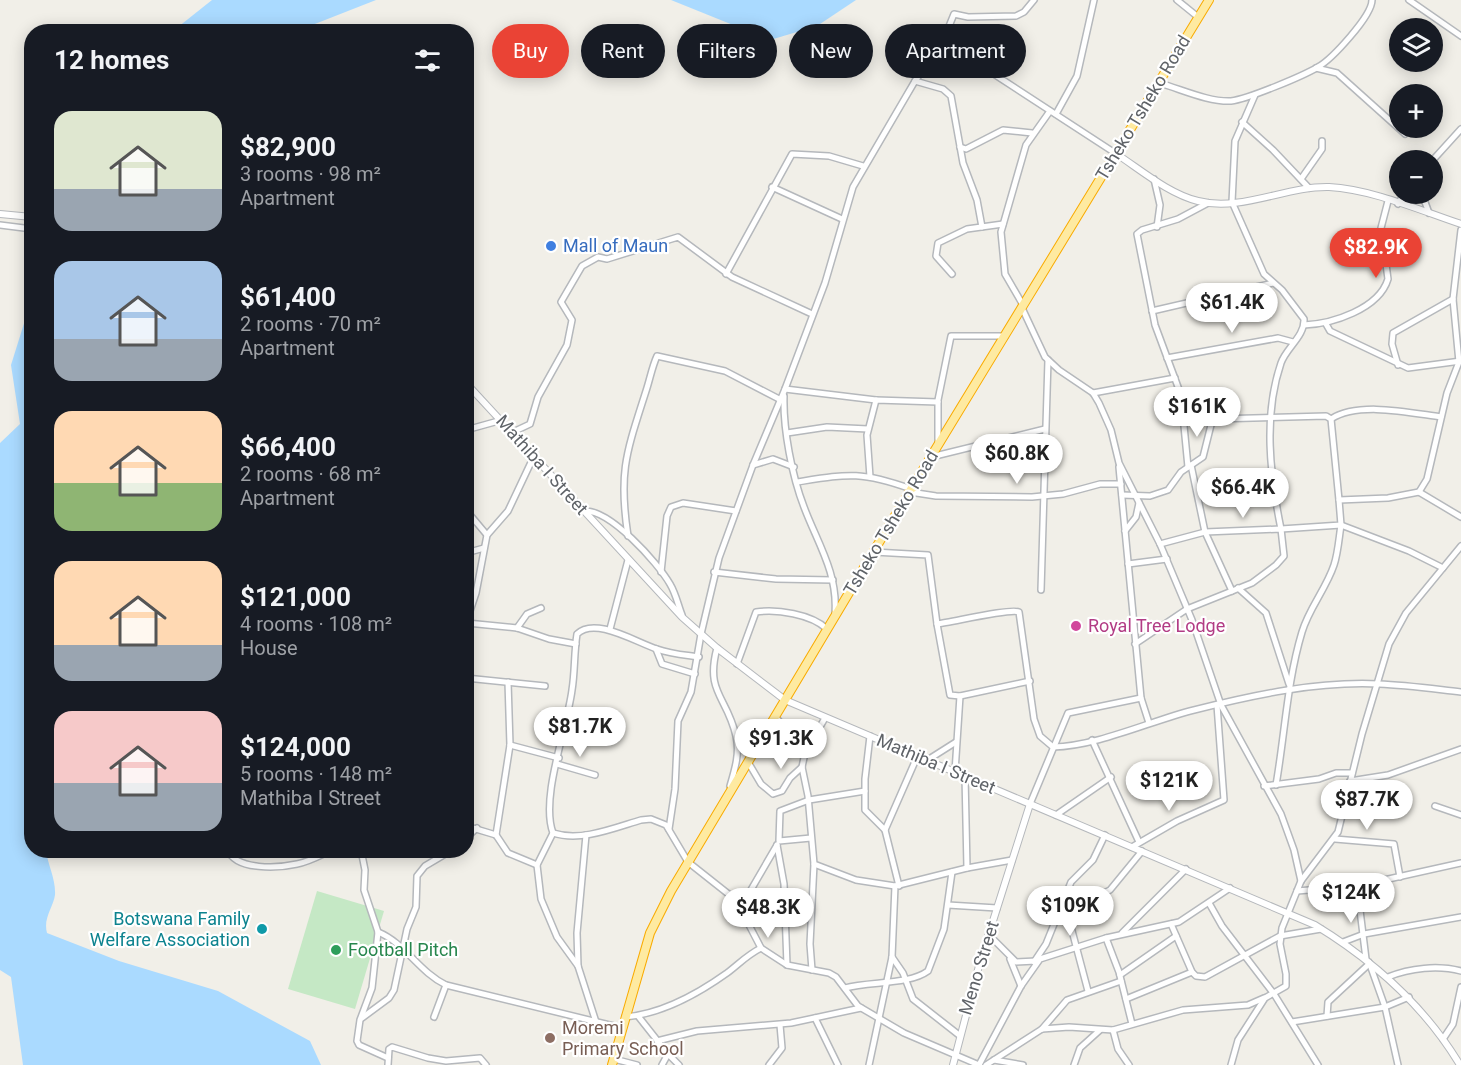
<!DOCTYPE html>
<meta charset="utf-8">
<style>
:root{--surface:#171b24;--page:#242831;--text:#f1f3f6;--muted:#9ea1a6;--accent:#ea4335}
body{margin:0;font-family:Roboto,sans-serif;background:var(--page);color:var(--text);height:100vh;display:flex;flex-direction:column;font-size:22px;white-space:nowrap}
*{box-sizing:border-box;margin:0}
p{font-size:20px;color:var(--muted)}
.icon{flex:none;width:33px;height:33px;fill:none;stroke:currentColor;stroke-width:2;stroke-linecap:round;stroke-linejoin:round}
.map{position:relative;flex:1;overflow:hidden}
.side{position:absolute;left:24px;top:24px;width:450px;height:834px;display:flex;flex-direction:column;background:var(--surface);border-radius:24px;box-shadow:0 3px 15px #0003}
.side>*{flex:none}
.banner{position:absolute;left:492px;top:24px;width:570px;height:54px;display:flex;gap:12px}
.fabs{position:absolute;left:1389px;top:18px;display:grid;gap:12px}
.fabs a{display:grid;place-items:center;width:54px;height:54px;border-radius:50%;background:var(--surface);box-shadow:0 3px 15px #0003;font-size:30px}
.price{position:absolute;translate:-50% -51px;padding:0 14px;border-radius:21px;background:#fff;color:#222;font-size:20px;line-height:39px;filter:drop-shadow(0 2px 3px #0008)}
.price::after{content:'';position:absolute;left:50%;top:36px;width:18px;height:14px;margin-left:-9px;background:inherit;clip-path:polygon(0 0,100% 0,50% 100%)}
.price.on{background:var(--accent);color:#fff}
ul{padding:0;list-style:none}
li{display:flex;align-items:center;gap:18px;height:150px;padding:0 30px}
li span{display:grid;place-items:center;flex:none;width:168px;height:120px;border-radius:18px;color:#555}
li>.icon{margin-inline-start:auto}
span .icon{width:72px;height:72px;fill:#fffc;stroke-width:1}
li b{font-size:26px}
h2{display:flex;justify-content:space-between;align-items:center;height:72px;padding:0 30px;font-size:26px}
.chip{padding:0 21px;border-radius:27px;background:var(--surface);box-shadow:0 3px 15px #0003;font-size:21px;line-height:54px}
.chip.on{background:var(--accent);color:#fff}
.map>svg:first-child{display:block}
</style>
<div class="map">
<svg width="1461" height="1065" viewBox="0 0 1461 1065">
<rect width="100%" height="100%" fill="#f1efe8"/>
<polygon fill="#c5e8c5" points="317,891 384,911 355,1009 288,989"/>
<g fill="#aadaff">
<polygon points="212,0 376,0 297,31 173,31"/>
<polygon points="671,0 856,0 817,26 770,40"/>
<path d="M31,301L32,850L46,851C48,865 56,880 55,895C53,908 43,918 47,933L119,961L218,991L310,1041L321,1065H23L11,977L0,970V443L20,424L11,365Z"/>
</g>
<g fill="none" stroke-linecap="round" stroke-linejoin="round">
<g stroke="#b5b8bc" stroke-width="8">
<g id="minor">
<polyline points="1177,0 1198,17"/>
<polyline points="1409,0 1461,36"/>
<polyline points="943,41 1115,153"/>
<polyline points="1316,68 1337,73 1405,134"/>
<polyline points="915,81 943,89 951,96 963,163 977,200 982,227"/>
<path d="M1159,83C1181,89 1208,102 1231,101C1248,99 1303,76 1318,67C1332,59 1372,16 1372,0"/>
<path d="M1255,95L1235,141L1232,202L1264,274L1282,290L1304,319C1305,336 1286,348 1281,363C1263,416 1270,475 1281,529L1341,525L1339,500"/>
<polyline points="1056,114 1077,76 1094,0"/>
<polyline points="1242,122 1273,150 1309,188"/>
<polyline points="960,147 966,149 1003,130 1032,133"/>
<polyline points="1432,161 1461,129"/>
<polyline points="1154,179 1160,205 1157,227"/>
<polyline points="1301,179 1322,149 1322,141"/>
<polyline points="772,187 842,219"/>
<polyline points="1422,194 1429,213"/>
<polyline points="1398,204 1404,194"/>
<polyline points="0,225 32,229"/>
<polyline points="726,274 792,154 829,156 863,166"/>
<polyline points="952,274 936,256 938,243 967,229 1003,224"/>
<polyline points="1023,305 1005,274 1001,232 1026,145 1050,111"/>
<polyline points="1022,308 1045,357 1059,370 1093,393 1099,403 1111,430 1119,463 1160,544 1192,620 1221,705 1281,814 1294,850 1301,881"/>
<polyline points="1152,311 1273,283"/>
<polyline points="1326,324 1330,331 1408,368 1461,361"/>
<path d="M1304,325C1332,324 1379,309 1388,279L1381,228L1388,201"/>
<polyline points="1167,358 1278,338 1293,342"/>
<polyline points="1398,365 1392,344 1393,333 1453,299"/>
<polyline points="785,389 876,400"/>
<polyline points="1093,393 1175,378"/>
<path d="M784,396C783,429 792,476 804,507C817,542 838,573 835,613"/>
<path d="M1331,419C1359,401 1411,413 1441,417"/>
<polyline points="466,430 502,420"/>
<polyline points="513,432 530,424 538,397 567,345 572,320 561,302 582,266 598,257 607,259 678,237 732,277 812,314"/>
<polyline points="787,433 827,427 868,429"/>
<polyline points="938,444 938,400 951,336 1005,336"/>
<polyline points="931,457 1045,429"/>
<polyline points="753,465 773,459 794,467"/>
<polyline points="1191,465 1205,532 1232,591"/>
<polyline points="1188,467 1181,395 1155,325 1137,234 1142,230 1178,219 1208,203"/>
<polyline points="870,477 867,435 876,400 938,402"/>
<path d="M797,482C848,474 861,471 911,489"/>
<polyline points="910,492 936,496 1032,497 1063,494 1100,484 1121,484"/>
<polyline points="1419,492 1461,517"/>
<polyline points="1122,495 1150,496 1168,490 1181,472 1203,457 1211,425 1216,419 1326,416 1331,419 1339,500 1388,498 1419,492 1427,479 1447,393 1459,362 1453,299 1461,230"/>
<polyline points="466,510 487,535"/>
<path d="M583,511C609,508 658,563 670,584C676,594 678,605 682,615"/>
<polyline points="1125,531 1136,517 1139,503"/>
<path d="M628,536C618,471 627,451 646,391C650,379 652,367 657,356L725,371L781,400"/>
<path d="M874,552L928,555L937,624C953,622 1011,608 1019,612L1034,719L1040,736L1053,747C1098,746 1150,721 1194,710C1253,695 1318,681 1379,684C1406,685 1434,689 1461,692"/>
<polyline points="466,553 484,548"/>
<polyline points="1128,564 1167,559"/>
<polyline points="661,572 667,516 671,507 683,503 736,511"/>
<polyline points="714,572 776,579 833,580"/>
<polyline points="1238,588 1266,613 1289,684"/>
<polyline points="1041,590 1048,360"/>
<polyline points="466,623 476,593 487,535 508,511 534,456"/>
<polyline points="467,623 517,628 549,639 576,644"/>
<polyline points="937,624 950,695 960,696 1030,681"/>
<polyline points="517,628 527,614 541,608"/>
<polyline points="610,629 628,560"/>
<polyline points="1135,644 1187,609 1252,583 1276,565 1284,556 1281,529 1205,532 1160,544"/>
<path d="M717,648C705,693 727,696 736,736C740,753 735,769 730,786"/>
<polyline points="656,649 662,664 695,674"/>
<polyline points="466,655 470,679"/>
<path d="M737,664L756,612C777,609 811,614 827,629"/>
<polyline points="466,678 545,686"/>
<polyline points="1141,698 1149,723"/>
<polyline points="775,716 805,753"/>
<polyline points="825,718 805,753 802,767 808,796 814,864 856,880 895,886 967,868 1012,860"/>
<polyline points="870,736 865,779 865,810 885,830 899,886"/>
<polyline points="1092,740 1139,842"/>
<polyline points="510,745 559,758"/>
<polyline points="926,761 956,742"/>
<polyline points="748,762 761,784 773,794 782,791 790,778 802,767"/>
<polyline points="557,764 595,775"/>
<polyline points="955,772 960,696"/>
<polyline points="965,776 967,868"/>
<polyline points="1350,781 1388,775 1461,749"/>
<path d="M1276,785C1285,733 1287,682 1302,632C1309,608 1326,589 1334,565C1338,553 1339,538 1341,525L1409,551L1443,568"/>
<polyline points="1264,786 1319,779 1336,773 1352,773"/>
<polyline points="1030,804 1068,713 1141,698 1119,467"/>
<polyline points="1435,806 1461,815"/>
<polyline points="1056,815 1111,777"/>
<polyline points="466,826 496,835 508,853 537,865"/>
<polyline points="669,829 675,789 678,721 691,692 701,634 719,558 753,465 785,389 825,283 853,187 915,81 943,41 954,14 968,17 1016,16 1024,12 1034,0"/>
<polyline points="885,830 917,757"/>
<path d="M553,833C581,842 614,828 641,820L651,819L666,825L688,862L736,900L761,948L787,965L829,973L836,977L858,1006L904,1033L979,1065"/>
<polyline points="496,835 510,745 508,682"/>
<polyline points="586,835 577,933 578,966 596,1022"/>
<polyline points="466,838 477,828"/>
<polyline points="811,838 779,841 780,811 809,800 865,791"/>
<polyline points="1335,839 1394,844 1400,877"/>
<polyline points="777,845 784,884 787,965"/>
<polyline points="1132,847 1177,821 1224,800 1217,705"/>
<path d="M228,850C236,871 279,868 297,864C309,862 321,855 332,850"/>
<polyline points="361,850 365,870 364,890 378,932 372,988 360,1020 357,1041 359,1045 388,1058"/>
<polyline points="1357,886 1366,959"/>
<polyline points="1297,891 1357,886 1461,863"/>
<polyline points="1209,903 1222,926 1274,994 1318,1065"/>
<polyline points="948,905 997,908"/>
<polyline points="741,907 777,845"/>
<polyline points="1171,924 1192,972 1196,976 1205,977 1280,936 1321,929"/>
<path d="M378,932C405,943 419,972 446,985L622,1028"/>
<polyline points="1122,933 1186,869"/>
<polyline points="989,935 1016,962 1036,961"/>
<polyline points="1106,938 1119,972 1132,1024"/>
<polyline points="1343,942 1364,934 1461,917"/>
<polyline points="892,957 903,973 913,999 959,1035"/>
<polyline points="1010,959 1021,986"/>
<polyline points="1034,962 1046,944 1071,882 1093,860 1105,835"/>
<polyline points="1369,962 1385,1007 1398,1065"/>
<path d="M578,966L557,937L541,899L537,865L553,833C540,798 567,729 572,690C575,672 574,653 577,634C595,616 637,643 657,649C670,654 685,655 699,657"/>
<polyline points="812,970 810,944 814,864"/>
<polyline points="1120,975 1176,936"/>
<path d="M1388,977C1410,968 1438,965 1461,971"/>
<path d="M845,988C870,981 909,985 928,971L944,929L952,872"/>
<polyline points="1088,991 1067,912 1110,890 1142,851"/>
<polyline points="1126,999 1192,972"/>
<polyline points="638,1016 668,1054"/>
<polyline points="1327,1016 1328,1002 1369,964"/>
<polyline points="434,1017 446,985"/>
<path d="M625,1017C661,1014 699,993 727,973C739,964 747,955 761,948"/>
<polyline points="362,1018 389,998 394,990 407,929 416,907 417,876 425,866 452,850"/>
<polyline points="815,1018 838,1065"/>
<polyline points="1292,1022 1385,1007 1409,997"/>
<polyline points="1042,1029 1067,1000 1121,981"/>
<polyline points="1113,1030 1118,1049 1129,1065"/>
<polyline points="1443,1039 1453,1024 1461,987"/>
<polyline points="657,1041 697,1031 791,1023 861,1008"/>
<polyline points="614,1059 637,1065"/>
<polyline points="994,1060 1023,1065"/>
<polyline points="388,1065 389,1049 392,1047 428,1058 446,1061 480,1058 486,1065"/>
<polyline points="662,1065 668,1054 679,1065"/>
<polyline points="769,1065 782,1048 780,1025"/>
<polyline points="869,1065 892,957 895,886"/>
<polyline points="979,1065 1021,986 1040,959 1106,938 1179,922 1230,888"/>
<polyline points="986,1065 1042,1029 1069,1027 1113,1030 1183,1010 1248,1005 1264,998"/>
<polyline points="1074,1065 1080,1048 1100,1030"/>
<polyline points="1231,1065 1238,1040 1265,998 1286,986 1286,974 1280,944 1282,928 1301,881 1338,832 1362,734 1389,644 1406,613 1461,546"/>
</g>
</g>
<g stroke="#b5b8bc" stroke-width="8">
<g id="tertiary">
<path d="M1115,153C1141,170 1169,194 1198,201C1241,212 1286,186 1329,187C1371,189 1422,211 1461,224"/>
<polyline points="0,214 32,217"/>
<path d="M466,383L682,617L717,648L785,700L1315,925C1374,961 1424,1005 1460,1065"/>
<polyline points="953,1065 980,962 1030,804"/>
</g>
</g>
<g stroke="#f9ab00" stroke-width="10">
<polyline id="trunk" points="612,1065 650,933 671,891 893,519 1209,0"/>
</g>
<use href="#minor" stroke="#fff" stroke-width="5"/>
<use href="#tertiary" stroke="#fff" stroke-width="6"/>
<use href="#trunk" stroke="#feeaa1" stroke-width="8"/>
</g>
<circle fill="#3f7fe0" stroke="#fff" stroke-width="2" cx="551" cy="246" r="6"/>
<circle fill="#d1479c" stroke="#fff" stroke-width="2" cx="1076" cy="626" r="6"/>
<circle fill="#0f9aa8" stroke="#fff" stroke-width="2" cx="262" cy="929" r="6"/>
<circle fill="#2e9e5b" stroke="#fff" stroke-width="2" cx="336" cy="950" r="6"/>
<circle fill="#8d6e63" stroke="#fff" stroke-width="2" cx="550" cy="1038" r="6"/>
<g text-anchor="middle" stroke-width="4.5" stroke-linejoin="round" paint-order="stroke">
<g font-size="18" fill="#5f6368" stroke="#fff">
<text transform="translate(1143 108) rotate(-59)" y="6">Tsheko Tsheko Road</text>
<text transform="translate(542 465) rotate(48)" y="6">Mathiba I Street</text>
<text transform="translate(891 523) rotate(-59)" y="6">Tsheko Tsheko Road</text>
<text transform="translate(936 764) rotate(23)" y="6">Mathiba I Street</text>
<text transform="translate(979 968) rotate(-73)" y="6">Meno Street</text>
</g>
<g font-size="18" fill="#366cbe" stroke="#fff" text-anchor="start">
<text x="563" y="252">Mall of Maun</text>
</g>
<g font-size="18" fill="#b23c85" stroke="#fff" text-anchor="start">
<text x="1088" y="632">Royal Tree Lodge</text>
</g>
<g font-size="18" fill="#0d838f" stroke="#fff" text-anchor="end">
<text x="250" y="925">Botswana Family<tspan x="250" dy="21">Welfare Association</tspan></text>
</g>
<g font-size="18" fill="#27864d" stroke="#fff" text-anchor="start">
<text x="348" y="956">Football Pitch</text>
</g>
<g font-size="18" fill="#785e54" stroke="#fff" text-anchor="start">
<text x="562" y="1034">Moremi<tspan x="562" dy="21">Primary School</tspan></text>
</g>
</g>
</svg>
<div class="fabs">
<a><svg class="icon" aria-label="layers" viewBox="0 0 24 24"><path d="M12 4l9 5-9 5-9-5zM3 14l9 5 9-5"/></svg></a>
<a>+</a>
<a>−</a>
</div>
<b class="price on" style="left:1376px;top:279px">$82.9K</b>
<b class="price" style="left:1232px;top:334px">$61.4K</b>
<b class="price" style="left:1197px;top:438px">$161K</b>
<b class="price" style="left:1017px;top:485px">$60.8K</b>
<b class="price" style="left:1243px;top:519px">$66.4K</b>
<b class="price" style="left:580px;top:758px">$81.7K</b>
<b class="price" style="left:781px;top:770px">$91.3K</b>
<b class="price" style="left:1169px;top:812px">$121K</b>
<b class="price" style="left:1367px;top:831px">$87.7K</b>
<b class="price" style="left:1351px;top:924px">$124K</b>
<b class="price" style="left:1070px;top:937px">$109K</b>
<b class="price" style="left:768px;top:939px">$48.3K</b>
<div class="banner">
<a class="chip on">Buy</a>
<a class="chip">Rent</a>
<a class="chip">Filters</a>
<a class="chip">New</a>
<a class="chip">Apartment</a>
</div>
<section class="side">
<h2>12 homes<svg class="icon" aria-label="filters" viewBox="0 0 24 24"><path d="M4 7h16M4 17h16"/><circle cx="9" cy="7" r="2"/><circle cx="15" cy="17" r="2"/></svg></h2>
<ul>
<li><span style="background:linear-gradient(#dfe7d0 65%,#9aa5b1 0)"><svg class="icon" aria-label="home" viewBox="0 0 24 24"><path d="M3 11l9-7 9 7M6 9v11h12V9"/></svg></span><div><b>$82,900</b><p>3 rooms · 98 m²</p><p>Apartment</p></div></li>
<li><span style="background:linear-gradient(#a9c7e8 65%,#9aa5b1 0)"><svg class="icon" aria-label="home" viewBox="0 0 24 24"><path d="M3 11l9-7 9 7M6 9v11h12V9"/></svg></span><div><b>$61,400</b><p>2 rooms · 70 m²</p><p>Apartment</p></div></li>
<li><span style="background:linear-gradient(#ffd9b3 60%,#8fb573 0)"><svg class="icon" aria-label="home" viewBox="0 0 24 24"><path d="M3 11l9-7 9 7M6 9v11h12V9"/></svg></span><div><b>$66,400</b><p>2 rooms · 68 m²</p><p>Apartment</p></div></li>
<li><span style="background:linear-gradient(#ffd9b3 70%,#9aa5b1 0)"><svg class="icon" aria-label="home" viewBox="0 0 24 24"><path d="M3 11l9-7 9 7M6 9v11h12V9"/></svg></span><div><b>$121,000</b><p>4 rooms · 108 m²</p><p>House</p></div></li>
<li><span style="background:linear-gradient(#f6c9c9 60%,#9aa5b1 0)"><svg class="icon" aria-label="home" viewBox="0 0 24 24"><path d="M3 11l9-7 9 7M6 9v11h12V9"/></svg></span><div><b>$124,000</b><p>5 rooms · 148 m²</p><p>Mathiba I Street</p></div></li>
</ul>
</section>
</div>
